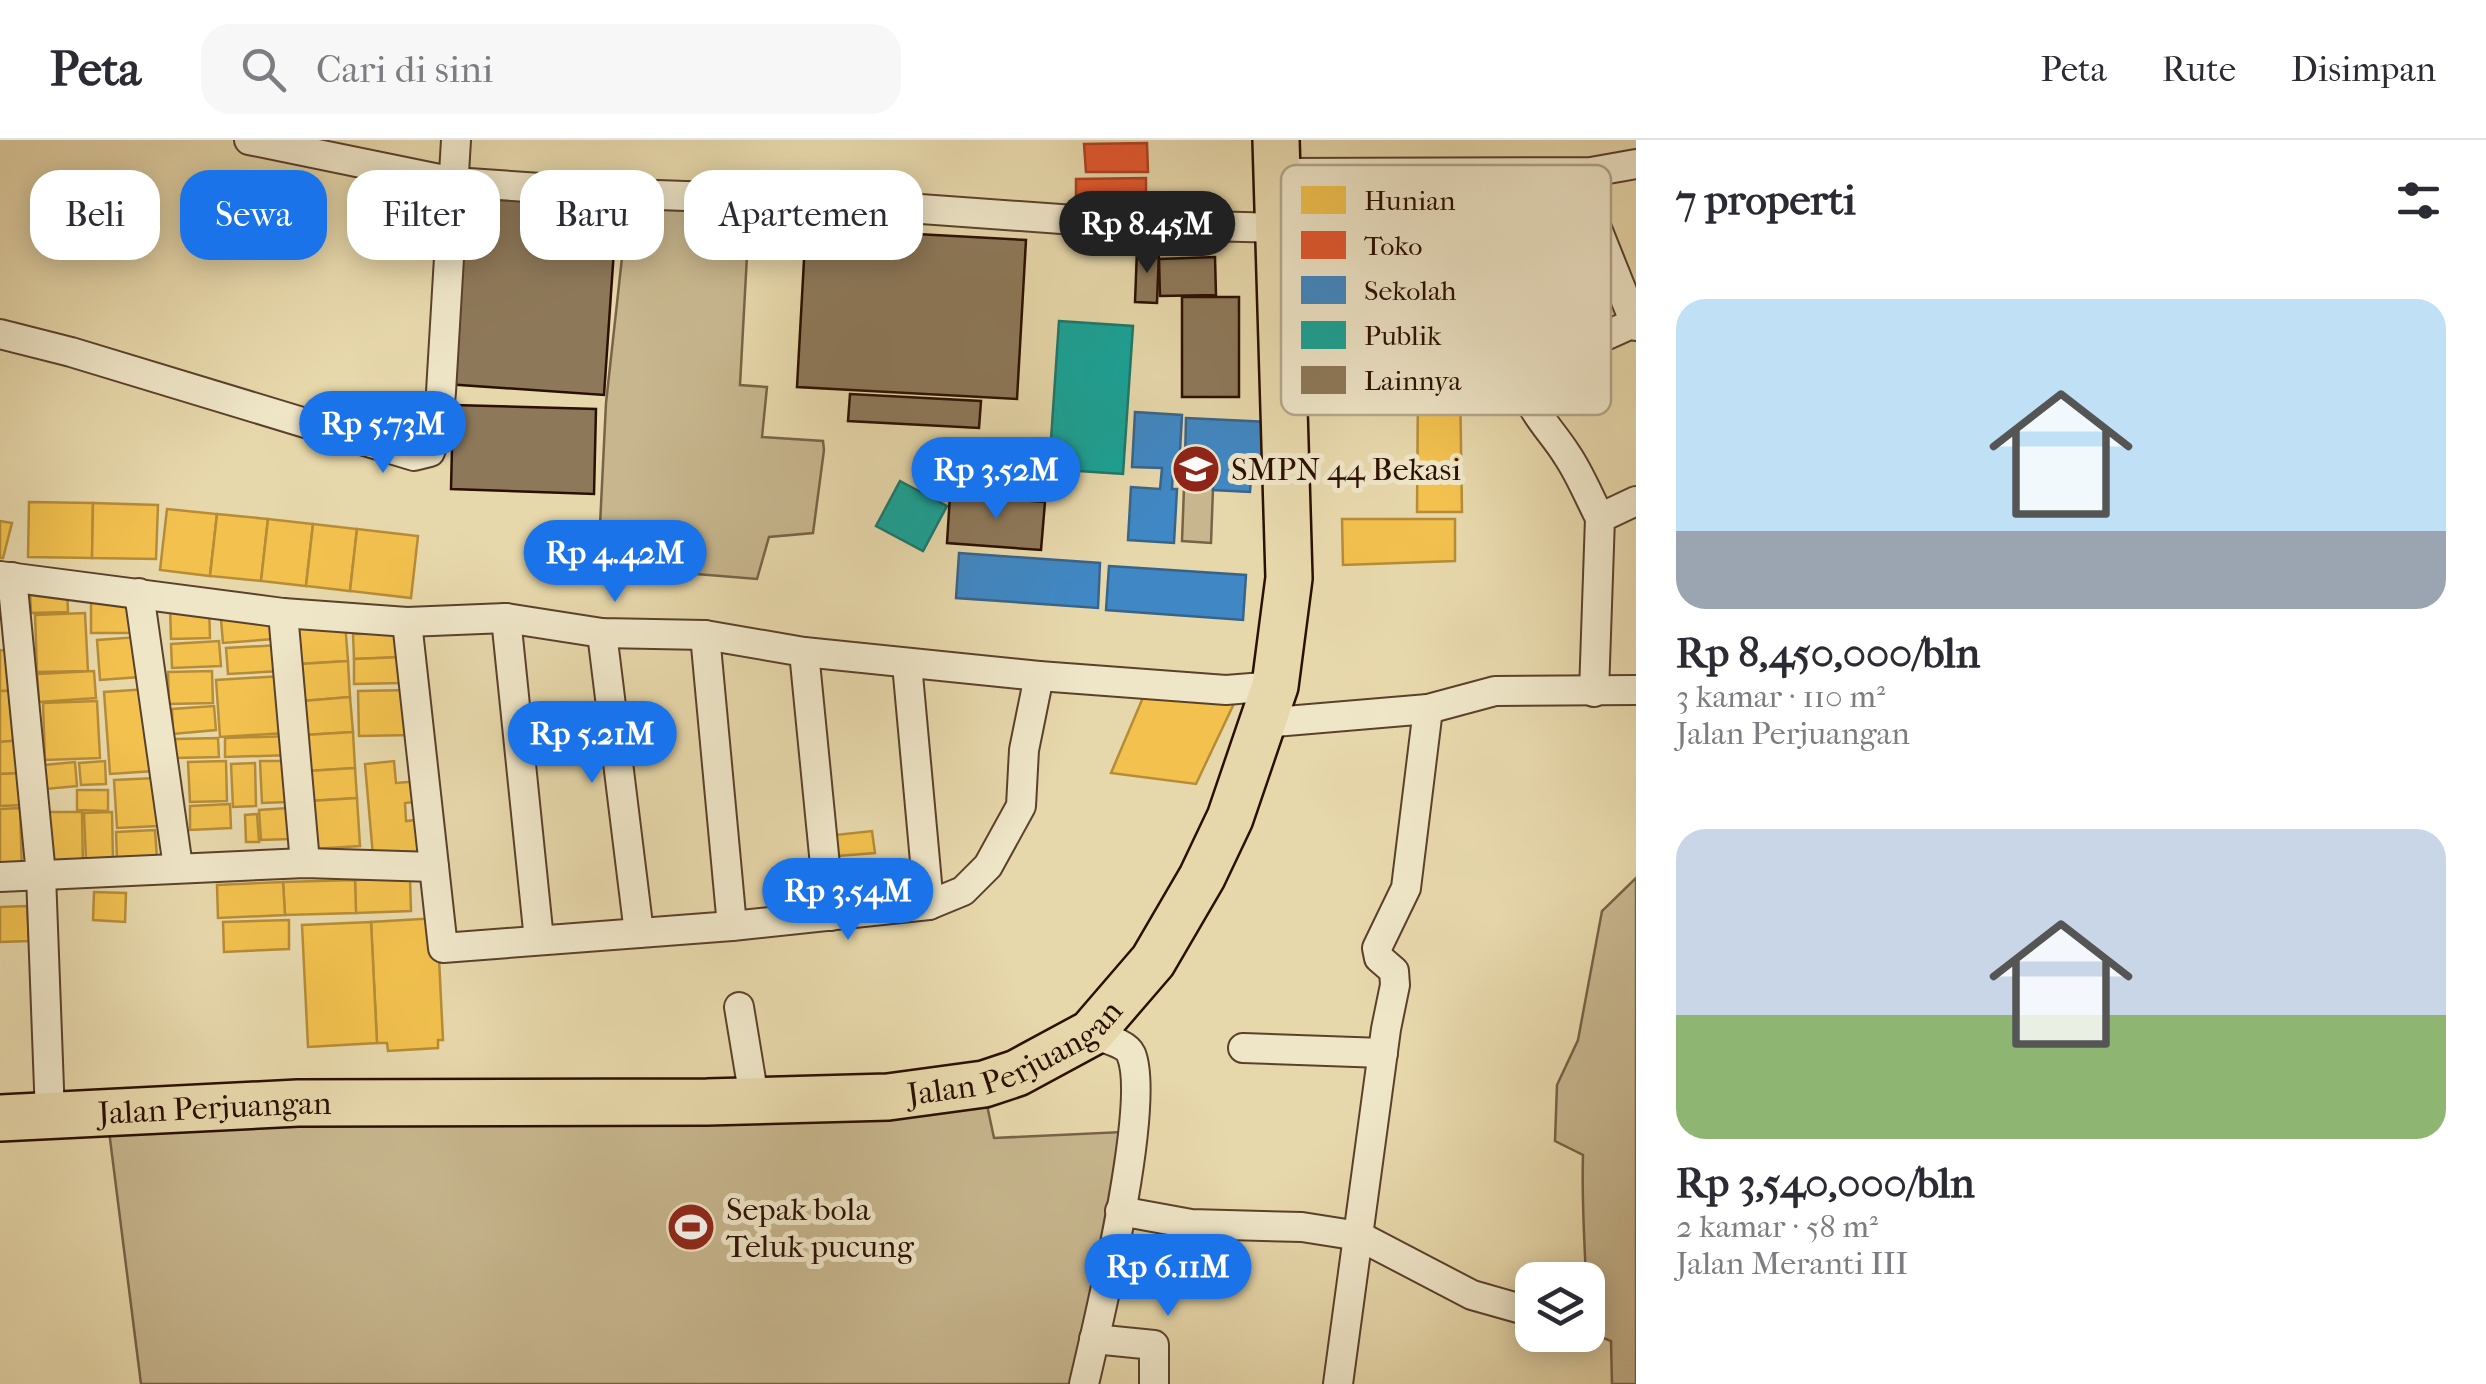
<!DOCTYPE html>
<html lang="id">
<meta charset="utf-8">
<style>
:root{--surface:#fff;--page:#f7f7f7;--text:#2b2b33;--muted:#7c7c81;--line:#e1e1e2;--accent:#1a73e8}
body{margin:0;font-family:"IM FELL French Canon",serif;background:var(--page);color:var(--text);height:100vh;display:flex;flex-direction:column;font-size:38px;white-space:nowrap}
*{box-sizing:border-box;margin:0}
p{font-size:32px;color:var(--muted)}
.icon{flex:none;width:55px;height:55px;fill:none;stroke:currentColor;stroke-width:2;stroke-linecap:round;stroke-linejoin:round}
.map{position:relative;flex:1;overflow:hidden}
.panel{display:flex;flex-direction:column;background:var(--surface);width:850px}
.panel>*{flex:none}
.banner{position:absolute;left:30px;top:30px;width:950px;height:90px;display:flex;gap:20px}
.fabs{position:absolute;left:1515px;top:1122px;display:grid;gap:20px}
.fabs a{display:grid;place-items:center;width:90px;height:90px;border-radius:20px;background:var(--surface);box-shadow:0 5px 25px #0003;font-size:50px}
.price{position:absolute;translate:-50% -85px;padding:0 22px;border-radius:35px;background:var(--accent);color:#fff;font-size:32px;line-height:65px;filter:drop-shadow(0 2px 5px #0008)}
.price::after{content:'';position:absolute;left:50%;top:60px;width:30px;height:22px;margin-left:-15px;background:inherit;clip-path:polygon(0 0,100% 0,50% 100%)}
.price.active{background:#222;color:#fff}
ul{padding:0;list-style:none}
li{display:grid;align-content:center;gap:20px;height:530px;padding:0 40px}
li span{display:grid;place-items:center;height:310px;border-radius:30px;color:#555}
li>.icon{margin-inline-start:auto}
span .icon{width:180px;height:180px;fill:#fffc;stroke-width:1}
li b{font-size:42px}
h2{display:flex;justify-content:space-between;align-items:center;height:120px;padding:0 40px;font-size:42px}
.chip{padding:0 35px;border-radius:30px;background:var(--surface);box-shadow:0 5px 25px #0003;font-size:35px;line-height:90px}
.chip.active{background:var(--accent);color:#fff}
header{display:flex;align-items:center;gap:60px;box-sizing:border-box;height:140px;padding:0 50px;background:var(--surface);border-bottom:2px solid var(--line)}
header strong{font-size:48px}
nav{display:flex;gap:55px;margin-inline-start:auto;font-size:35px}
.search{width:700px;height:90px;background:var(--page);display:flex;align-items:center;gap:25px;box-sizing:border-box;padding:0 35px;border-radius:30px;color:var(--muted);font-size:38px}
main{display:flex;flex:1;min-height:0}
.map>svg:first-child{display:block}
</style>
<header>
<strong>Peta</strong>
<div class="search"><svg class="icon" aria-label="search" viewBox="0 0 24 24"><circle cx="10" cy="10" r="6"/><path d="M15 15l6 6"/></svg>Cari di sini</div>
<nav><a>Peta</a><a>Rute</a><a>Disimpan</a></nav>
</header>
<main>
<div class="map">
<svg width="1636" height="1244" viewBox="0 0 1636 1244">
<rect width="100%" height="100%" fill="#e7d8ab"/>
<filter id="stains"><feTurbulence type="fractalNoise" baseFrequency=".002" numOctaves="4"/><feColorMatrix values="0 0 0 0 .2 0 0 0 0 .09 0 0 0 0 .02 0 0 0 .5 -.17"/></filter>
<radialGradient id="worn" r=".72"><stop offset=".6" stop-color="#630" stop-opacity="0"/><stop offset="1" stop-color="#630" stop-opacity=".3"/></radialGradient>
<g fill="#c7b68e" stroke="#796247" stroke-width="2.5">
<polygon points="629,54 750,60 740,245 767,247 762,297 823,301 824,310 813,393 769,397 757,439 598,426 606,263"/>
<polygon points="1185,321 1214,322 1211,403 1182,401"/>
<path d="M1636,738V1244H1612L1611,1201L1588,1192C1587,1133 1581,1074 1583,1015L1555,1001L1557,945L1578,900L1602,771Z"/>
<polygon points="984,951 994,998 1122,992 1076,1244 141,1244 109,991"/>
</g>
<g fill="#f2c14e" stroke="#b68c37" stroke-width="2.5">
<polygon points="1460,243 1462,372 1417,372 1418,244"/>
<polygon points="29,362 93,363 92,418 28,417"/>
<polygon points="93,363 158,365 156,419 92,418"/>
<polygon points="167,369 217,374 210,436 160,430"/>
<polygon points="217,374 268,379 261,441 210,436"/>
<polygon points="268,379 313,384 306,446 261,441"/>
<polygon points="1342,379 1455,379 1455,421 1343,425"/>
<polygon points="0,381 12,383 3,418 0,418"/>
<polygon points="313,384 357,389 350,451 306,446"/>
<polygon points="357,389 418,396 411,458 350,451"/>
<polygon points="67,449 68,472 31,473 30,450"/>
<rect x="91" y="456" width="44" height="37"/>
<polygon points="209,464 210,498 171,499 170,465"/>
<polygon points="85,473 88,531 37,532 35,475"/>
<polygon points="271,476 274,499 223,503 221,480"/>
<polygon points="345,482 348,521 300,524 298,485"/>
<polygon points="401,493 402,517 354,519 353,494"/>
<polygon points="138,497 140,537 100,540 97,500"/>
<polygon points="219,501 221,526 172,528 171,504"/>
<polygon points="280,505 281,531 228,534 226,508"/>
<polygon points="0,510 8,511 12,551 0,551"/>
<polygon points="402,517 402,543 354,544 354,519"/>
<polygon points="348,521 350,557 303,561 300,524"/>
<polygon points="94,531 96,558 39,562 37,534"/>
<polygon points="212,531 213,563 169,564 168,532"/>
<polygon points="282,536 286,593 220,597 216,540"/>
<polygon points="1147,548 1238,555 1196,644 1111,633"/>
<polygon points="148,549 154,631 110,634 104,552"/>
<polygon points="410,550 411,595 359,596 358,551"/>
<polygon points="0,551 12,551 21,600 0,602"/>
<polygon points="350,557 353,592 305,595 303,561"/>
<polygon points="97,561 100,618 45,620 43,563"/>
<polygon points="214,566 216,590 173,594 172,569"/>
<polygon points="353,592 355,628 308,631 305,595"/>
<polygon points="292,596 292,615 225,617 225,598"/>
<polygon points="218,598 219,617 176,618 175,599"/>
<polygon points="21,600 23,633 0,634 0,602"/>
<polygon points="105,621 106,644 81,645 79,623"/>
<polygon points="226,621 227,661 190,662 188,622"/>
<polygon points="260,621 286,621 287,662 262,663"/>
<polygon points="394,621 396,643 420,641 422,661 405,663 406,681 425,679 427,712 373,716 365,624"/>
<polygon points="75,622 77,646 46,649 44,625"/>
<polygon points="255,623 256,666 233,667 231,624"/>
<polygon points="355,628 357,658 310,661 308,631"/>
<polygon points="23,633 25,665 0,666 0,634"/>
<polygon points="156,638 158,686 117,688 114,640"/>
<polygon points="77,650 108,650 108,671 77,670"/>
<polygon points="357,658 360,706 313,709 310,661"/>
<polygon points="230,664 231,688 190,690 190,666"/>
<polygon points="20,668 22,733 0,733 0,669"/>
<polygon points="288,668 289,699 261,700 259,670"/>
<polygon points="47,672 82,672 83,728 48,728"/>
<polygon points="112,672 113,719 86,720 84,673"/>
<polygon points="257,674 259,702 246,702 245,675"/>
<polygon points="155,690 157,718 117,720 116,692"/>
<polygon points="872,691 875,713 838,716 835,695"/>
<polygon points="410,738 411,771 356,773 355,740"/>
<polygon points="355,740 356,773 285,775 283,742"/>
<polygon points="283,742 285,775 218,778 217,745"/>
<polygon points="94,752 126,753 125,782 93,780"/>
<polygon points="27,766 29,801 0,802 0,767"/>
<polygon points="437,778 443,900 438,900 438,908 388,911 387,903 377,903 371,782"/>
<polygon points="289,780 289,809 224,812 223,782"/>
<polygon points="371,782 377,903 308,907 302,785"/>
</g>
<g fill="#e4572e" stroke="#ac4120" stroke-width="2.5">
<polygon points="1147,3 1148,32 1086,32 1084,4"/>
<polygon points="1146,38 1146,70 1076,71 1076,39"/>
</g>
<g fill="#3f88c5" stroke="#39648a" stroke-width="2.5">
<polygon points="1135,272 1182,275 1179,329 1173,329 1172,349 1177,349 1174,403 1128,400 1131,347 1160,349 1162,328 1132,327"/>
<polygon points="1186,278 1269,282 1268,324 1252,323 1250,352 1213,350 1214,322 1185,321"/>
<polygon points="959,413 1100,423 1098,468 956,458"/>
<polygon points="1109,426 1246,435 1243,480 1106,470"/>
</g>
<g fill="#17a398" stroke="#1d776a" stroke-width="2.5">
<polygon points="1059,181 1133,186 1123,334 1049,329"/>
<polygon points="900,341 947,366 923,411 876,386"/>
</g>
<g fill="#8d7859" stroke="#2b0f00" stroke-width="2.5">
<polygon points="460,56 617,66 604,255 446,244"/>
<polygon points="769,86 1026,100 1017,259 797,247 805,102 768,100"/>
<polygon points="1137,110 1159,111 1157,163 1135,162"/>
<polygon points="1215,117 1216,155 1160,156 1159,119"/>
<rect x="1182" y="157" width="57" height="100"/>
<polygon points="850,254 981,261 979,288 848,281"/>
<polygon points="453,265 596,269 594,354 451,349"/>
<polygon points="950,355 1045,362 1041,410 947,403"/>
</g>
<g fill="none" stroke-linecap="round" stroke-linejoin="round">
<g stroke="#5a412b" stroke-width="32">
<g id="minor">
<polyline points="249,0 454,42 629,54 796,60 1130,84 1280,88"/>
<polyline points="1278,33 1591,32 1636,24"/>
<polyline points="1279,61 1467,56 1466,90 1481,98 1574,74 1592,76 1636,186"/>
<polyline points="1481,98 1500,175 1523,233"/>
<polyline points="0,194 71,212 414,316 430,312 437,294 441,252 456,0"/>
<path d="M1600,378C1589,357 1580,334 1567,315C1551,289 1523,265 1523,233L1636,182"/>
<polyline points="0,436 283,473 407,482 506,478 602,493 705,495 804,512 1039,536 1226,550 1275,546"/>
<polyline points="12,437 41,735 50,975"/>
<polyline points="139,453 178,727"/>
<polyline points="283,473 305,723"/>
<polyline points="506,478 539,800"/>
<polyline points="407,482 443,808 732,786 929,765 963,751 988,726 1021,666 1024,610 1039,536"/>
<polyline points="602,493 639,793"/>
<polyline points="705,495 732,786"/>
<polyline points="804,512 830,776"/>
<polyline points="907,524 929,765"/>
<polyline points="1594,552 1600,378 1636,361"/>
<polyline points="1263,583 1428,569 1495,551 1636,550"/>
<polyline points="0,737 305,723 434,727"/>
<polyline points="739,867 754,958"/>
<polyline points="1243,908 1383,913"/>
<polyline points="1120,1071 1191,1084 1302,1087 1359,1096 1472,1155 1532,1172"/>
<polyline points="1094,1199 1154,1205 1154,1244"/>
<path d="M1084,1244C1098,1183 1152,964 1131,914C1126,903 1102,898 1091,893"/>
<polyline points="1338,1244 1386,889 1395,845 1394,831 1379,818 1377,808 1406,748 1428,569"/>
</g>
</g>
<g stroke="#2b0f00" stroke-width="50">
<g id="primary">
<path id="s1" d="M0,978L298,963L707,962L888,957L984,944L1017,933L1091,893L1153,821L1202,737L1230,678L1275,546L1289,438L1276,0"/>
</g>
</g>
<use href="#minor" stroke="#efe6c8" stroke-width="28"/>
<use href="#primary" stroke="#e7d8ab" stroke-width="45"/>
</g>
<defs>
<g id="school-disc" transform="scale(2.5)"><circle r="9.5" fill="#8f2418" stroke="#efe6c8"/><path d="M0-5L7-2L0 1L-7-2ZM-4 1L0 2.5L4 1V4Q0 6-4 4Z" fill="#fff"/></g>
<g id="stadium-disc" transform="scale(2.5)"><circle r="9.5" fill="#8f2418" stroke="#efe6c8"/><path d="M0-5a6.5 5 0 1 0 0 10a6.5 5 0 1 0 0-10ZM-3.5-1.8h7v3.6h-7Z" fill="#fff"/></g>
</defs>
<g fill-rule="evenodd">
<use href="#school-disc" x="1196" y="329"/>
<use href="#stadium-disc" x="691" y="1087"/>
</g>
<g text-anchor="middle" stroke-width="10" stroke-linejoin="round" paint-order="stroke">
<g font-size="32" fill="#2b0f00" stroke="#efe6c8" text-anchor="start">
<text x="1231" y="340">SMPN 44 Bekasi</text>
<text x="726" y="1080">Sepak bola<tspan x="726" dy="37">Teluk pucung</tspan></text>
</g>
<g font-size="32" fill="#2b0f00" stroke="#efe6c8">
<text dy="11" stroke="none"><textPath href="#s1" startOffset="1025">Jalan Perjuangan</textPath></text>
<text dy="11" stroke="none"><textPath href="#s1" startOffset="215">Jalan Perjuangan</textPath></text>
</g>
</g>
<rect x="1281" y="25" width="330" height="250" rx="15" fill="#efe6c8" stroke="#b4a68c" stroke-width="2.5"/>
<rect x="1301" y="46" width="45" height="28" fill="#f2c14e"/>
<rect x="1301" y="91" width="45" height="28" fill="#e4572e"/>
<rect x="1301" y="136" width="45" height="28" fill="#3f88c5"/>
<rect x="1301" y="181" width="45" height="28" fill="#17a398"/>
<rect x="1301" y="226" width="45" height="28" fill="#8d7859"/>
<g font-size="28" fill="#2b0f00">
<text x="1364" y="70">Hunian</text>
<text x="1364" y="115">Toko</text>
<text x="1364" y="160">Sekolah</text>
<text x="1364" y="205">Publik</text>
<text x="1364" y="250">Lainnya</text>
</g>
<rect width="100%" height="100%" filter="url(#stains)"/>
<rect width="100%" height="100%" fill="url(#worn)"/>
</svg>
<div class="fabs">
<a><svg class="icon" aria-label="layers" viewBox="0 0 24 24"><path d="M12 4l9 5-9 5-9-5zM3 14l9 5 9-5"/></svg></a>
</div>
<b class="price active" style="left:1147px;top:136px">Rp 8.45M</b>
<b class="price" style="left:383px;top:336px">Rp 5.73M</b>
<b class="price" style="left:996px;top:382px">Rp 3.52M</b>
<b class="price" style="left:615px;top:465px">Rp 4.42M</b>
<b class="price" style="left:592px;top:646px">Rp 5.21M</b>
<b class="price" style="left:848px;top:803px">Rp 3.54M</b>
<b class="price" style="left:1168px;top:1179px">Rp 6.11M</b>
<div class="banner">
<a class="chip">Beli</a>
<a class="chip active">Sewa</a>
<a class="chip">Filter</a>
<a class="chip">Baru</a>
<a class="chip">Apartemen</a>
</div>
</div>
<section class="panel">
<h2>7 properti<svg class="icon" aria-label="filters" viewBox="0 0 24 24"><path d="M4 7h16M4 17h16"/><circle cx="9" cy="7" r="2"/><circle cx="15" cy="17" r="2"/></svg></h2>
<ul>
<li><span style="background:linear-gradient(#bfe0f5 75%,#9aa5b1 0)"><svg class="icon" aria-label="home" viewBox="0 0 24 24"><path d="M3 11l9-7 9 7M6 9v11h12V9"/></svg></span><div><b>Rp 8,450,000/bln</b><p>3 kamar · 110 m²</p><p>Jalan Perjuangan</p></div></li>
<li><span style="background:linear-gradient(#c9d6e8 60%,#8fb573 0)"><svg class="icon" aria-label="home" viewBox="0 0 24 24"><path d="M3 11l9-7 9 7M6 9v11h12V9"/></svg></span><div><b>Rp 3,540,000/bln</b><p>2 kamar · 58 m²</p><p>Jalan Meranti III</p></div></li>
</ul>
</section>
</main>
